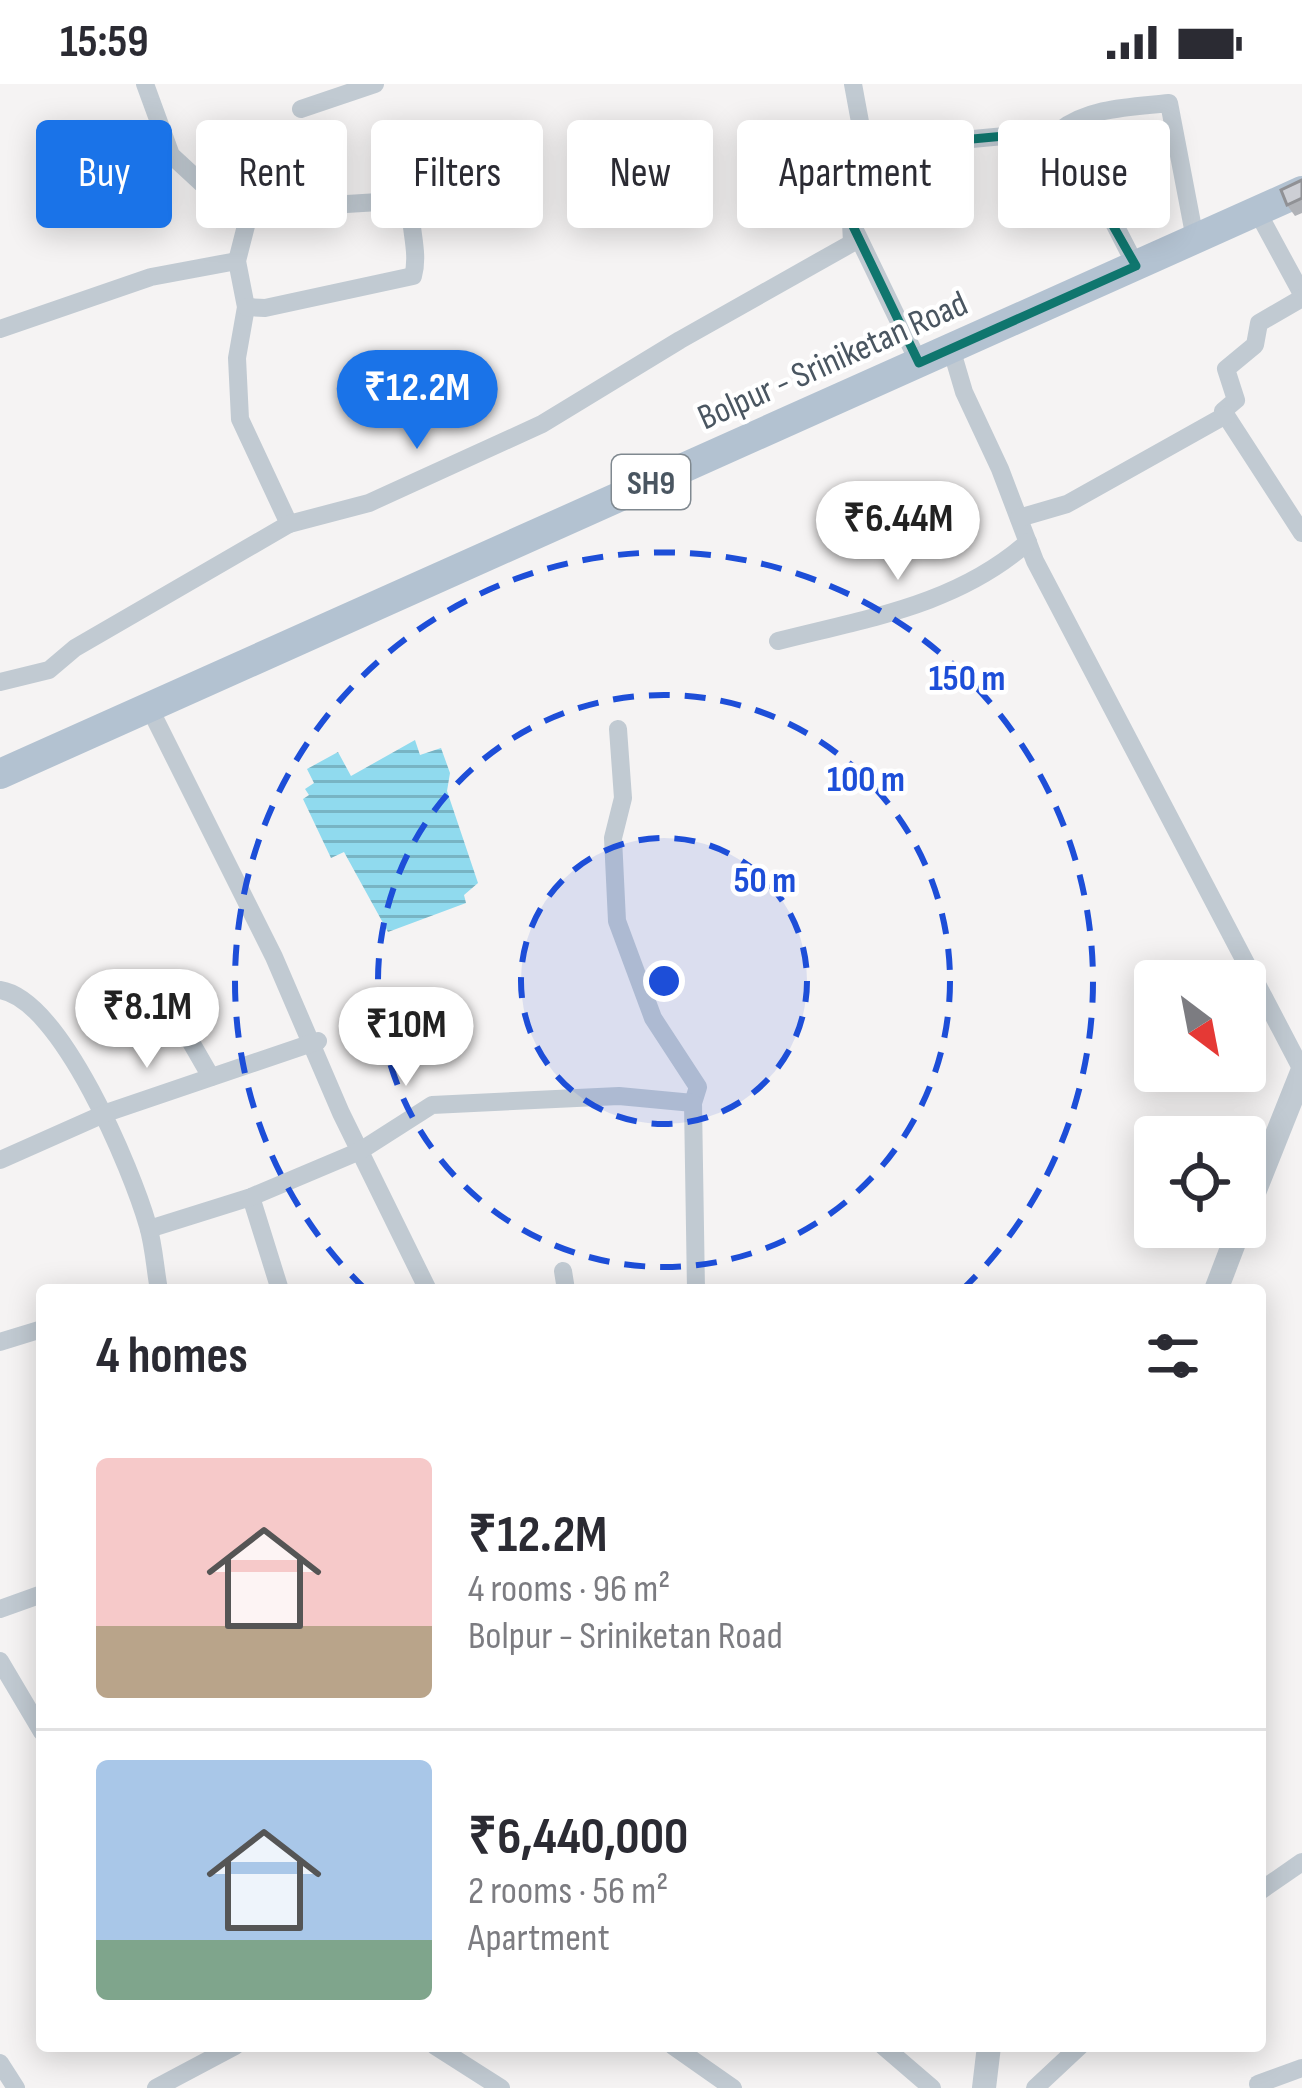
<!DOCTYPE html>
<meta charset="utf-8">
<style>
:root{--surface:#fff;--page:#f7f7f7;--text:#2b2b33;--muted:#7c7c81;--line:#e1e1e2;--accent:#1a73e8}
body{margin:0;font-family:"Sofia Sans Condensed",sans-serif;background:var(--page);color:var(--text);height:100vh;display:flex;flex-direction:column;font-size:45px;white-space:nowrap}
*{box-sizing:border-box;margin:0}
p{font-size:39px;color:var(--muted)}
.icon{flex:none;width:66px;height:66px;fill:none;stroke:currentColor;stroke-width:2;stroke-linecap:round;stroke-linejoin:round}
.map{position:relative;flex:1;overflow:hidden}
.details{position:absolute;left:36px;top:1200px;width:1230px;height:768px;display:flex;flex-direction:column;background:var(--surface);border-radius:12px;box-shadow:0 6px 30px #0003}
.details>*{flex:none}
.banner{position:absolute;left:36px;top:36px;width:1230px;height:108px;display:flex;gap:24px}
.needle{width:78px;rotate:148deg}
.fabs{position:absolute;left:1134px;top:876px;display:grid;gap:24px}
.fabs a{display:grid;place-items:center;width:132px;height:132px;border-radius:12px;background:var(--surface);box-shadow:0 6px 30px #0003;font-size:60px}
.price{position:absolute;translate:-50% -102px;padding:0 27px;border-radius:42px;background:#fff;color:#222;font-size:39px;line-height:78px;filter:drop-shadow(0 3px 6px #0008)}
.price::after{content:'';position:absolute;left:50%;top:72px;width:36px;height:27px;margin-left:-18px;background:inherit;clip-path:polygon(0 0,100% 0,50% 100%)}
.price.current{background:var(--accent);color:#fff}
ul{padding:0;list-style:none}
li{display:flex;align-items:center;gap:36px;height:300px;padding:0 60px}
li+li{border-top:3px solid var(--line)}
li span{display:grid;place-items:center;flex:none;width:336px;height:240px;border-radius:12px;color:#555}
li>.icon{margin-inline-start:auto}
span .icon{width:144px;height:144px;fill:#fffc;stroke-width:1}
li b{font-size:51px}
h2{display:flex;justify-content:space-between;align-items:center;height:144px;padding:0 60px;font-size:51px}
.tag{padding:0 42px;border-radius:12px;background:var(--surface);box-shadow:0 6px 30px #0003;font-size:42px;line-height:108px}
.tag.current{background:var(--accent);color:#fff}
.status{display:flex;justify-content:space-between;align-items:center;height:84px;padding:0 60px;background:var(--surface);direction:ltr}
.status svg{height:33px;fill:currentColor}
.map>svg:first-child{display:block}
</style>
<div class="status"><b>15:59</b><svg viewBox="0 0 49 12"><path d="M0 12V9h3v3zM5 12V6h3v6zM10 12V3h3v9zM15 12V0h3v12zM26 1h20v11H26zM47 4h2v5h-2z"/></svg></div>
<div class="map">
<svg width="1302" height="2004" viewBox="0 0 1302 2004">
<defs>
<pattern id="water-rules" width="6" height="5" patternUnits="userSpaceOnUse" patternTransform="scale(3)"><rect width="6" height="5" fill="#90daee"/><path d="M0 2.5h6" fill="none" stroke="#78b4c4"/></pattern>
</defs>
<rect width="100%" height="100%" fill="#f5f3f3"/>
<polygon fill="url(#water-rules)" points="415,656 420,671 441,664 450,689 447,707 478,799 464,811 466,819 388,848 344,768 331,774 303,715 309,711 305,705 314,699 307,685 338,668 351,692"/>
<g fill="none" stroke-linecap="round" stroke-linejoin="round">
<g stroke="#c1cad2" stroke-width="18">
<polyline points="145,0 171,71 210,107 250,126 411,116 524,87"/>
<polyline points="853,0 865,65 851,138 919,279"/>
<polyline points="301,25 375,0"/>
<polyline points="1059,47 1095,102 1136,182"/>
<path d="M865,65L1059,47C1089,23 1133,23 1169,19L1195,155"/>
<polyline points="250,126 237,177 246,223 237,274 240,335 289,440"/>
<polyline points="1257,127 1302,210"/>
<polyline points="1302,214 1259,239 1255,261 1226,285 1236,316 1223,327 1302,449"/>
<path d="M246,223L265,224L413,192C420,167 408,142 411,116"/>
<polyline points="0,245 151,193 237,177"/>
<polyline points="951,264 964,308 1000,385 1035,477 1302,986"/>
<polyline points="1019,434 1067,420 1226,331"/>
<path d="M778,557C868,534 957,521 1028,458"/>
<polyline points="0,598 49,586 75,564 289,440 369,419 542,340 680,256 852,159 851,138"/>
<polyline points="149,623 274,873 341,1029 428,1206"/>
<polyline points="618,645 623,714 613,754 617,837 653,934 698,1003 693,1019 696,1206"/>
<polyline points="158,901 211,993"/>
<path d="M0,906C61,915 132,1086 148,1142C154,1162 155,1185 159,1206"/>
<polyline points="0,1076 106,1029 318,957"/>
<polyline points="251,1113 280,1206"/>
<polyline points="149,1145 251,1113 360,1067 432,1021 619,1012 693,1019"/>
<polyline points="563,1187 566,1206"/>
<polyline points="0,1258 42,1245"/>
<polyline points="0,1525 42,1510"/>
<polyline points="0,1577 42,1648"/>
<polyline points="1260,1807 1302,1778"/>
<polyline points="435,1962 501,2004"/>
<polyline points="673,1962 733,2004"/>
<polyline points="883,1962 932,2004"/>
<polyline points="0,1979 16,2004"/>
<polyline points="1258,2000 1302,1984"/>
<polyline points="156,2004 235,1962"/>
<polyline points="1035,2004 1080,1962"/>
</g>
<g stroke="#c1cad2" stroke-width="24">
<polyline points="1245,1131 1302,988"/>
<polyline points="1216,1206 1240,1143"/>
<polyline points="984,2004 989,1962"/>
</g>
<polyline stroke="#b3c2d1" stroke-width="30" points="0,690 1302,107"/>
</g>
<polygon fill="#b0b2b7" points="1302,96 1302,129 1295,132 1287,121"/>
<polygon fill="#cdcfd5" stroke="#909195" stroke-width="3" points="1302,96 1302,114 1287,121 1281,106"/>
<path fill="none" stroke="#0f766e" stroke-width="9" stroke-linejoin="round" d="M1059,47L1136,182L919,279L851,138L865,65Z"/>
<circle cx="664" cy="897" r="143" fill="#1d4ed8" fill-opacity=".12"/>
<g fill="none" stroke="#1d4ed8" stroke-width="6" stroke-dasharray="21 15">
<circle cx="664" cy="897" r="143"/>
<circle cx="664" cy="897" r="286"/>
<path d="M366 1206A429 429 0 1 1 962 1206"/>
</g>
<g text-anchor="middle" stroke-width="9" stroke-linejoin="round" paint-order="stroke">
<rect fill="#fff" stroke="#808990" stroke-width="3" x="612" y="371" width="78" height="54" rx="9"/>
<g font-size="33" font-weight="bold" fill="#4a5661">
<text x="651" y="410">SH9</text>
</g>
<g font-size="36" fill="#4a5661" stroke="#fff">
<text transform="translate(832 275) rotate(-24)" y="13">Bolpur - Sriniketan Road</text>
</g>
</g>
<circle cx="664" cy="897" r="18" fill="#1d4ed8" stroke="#fff" stroke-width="6"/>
<g font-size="36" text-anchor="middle" font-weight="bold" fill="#1d4ed8" stroke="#fff" stroke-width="9" stroke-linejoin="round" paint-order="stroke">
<text x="967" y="606">150 m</text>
<text x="866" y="707">100 m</text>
<text x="765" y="808">50 m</text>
</g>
</svg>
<div class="fabs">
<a><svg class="needle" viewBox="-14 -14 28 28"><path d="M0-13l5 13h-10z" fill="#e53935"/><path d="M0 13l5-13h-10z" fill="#7c7c81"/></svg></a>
<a><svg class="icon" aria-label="locate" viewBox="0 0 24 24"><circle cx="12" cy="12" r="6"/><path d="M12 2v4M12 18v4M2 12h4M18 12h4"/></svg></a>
</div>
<b class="price current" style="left:417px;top:368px">₹12.2M</b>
<b class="price" style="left:898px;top:499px">₹6.44M</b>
<b class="price" style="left:147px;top:987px">₹8.1M</b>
<b class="price" style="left:406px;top:1005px">₹10M</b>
<div class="banner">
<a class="tag current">Buy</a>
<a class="tag">Rent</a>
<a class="tag">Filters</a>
<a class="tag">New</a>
<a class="tag">Apartment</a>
<a class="tag">House</a>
</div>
<section class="details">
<h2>4 homes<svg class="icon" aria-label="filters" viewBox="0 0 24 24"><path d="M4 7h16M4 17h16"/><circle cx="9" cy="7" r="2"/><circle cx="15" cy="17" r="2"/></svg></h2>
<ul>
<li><span style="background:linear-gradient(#f6c9c9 70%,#b9a48a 0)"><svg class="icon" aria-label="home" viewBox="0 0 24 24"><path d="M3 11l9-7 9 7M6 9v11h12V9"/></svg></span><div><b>₹12.2M</b><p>4 rooms · 96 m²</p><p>Bolpur - Sriniketan Road</p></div></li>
<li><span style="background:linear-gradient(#a9c7e8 75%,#7fa58c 0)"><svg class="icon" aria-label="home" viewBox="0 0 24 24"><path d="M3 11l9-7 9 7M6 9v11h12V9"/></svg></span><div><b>₹6,440,000</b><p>2 rooms · 56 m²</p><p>Apartment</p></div></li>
</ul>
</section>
</div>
